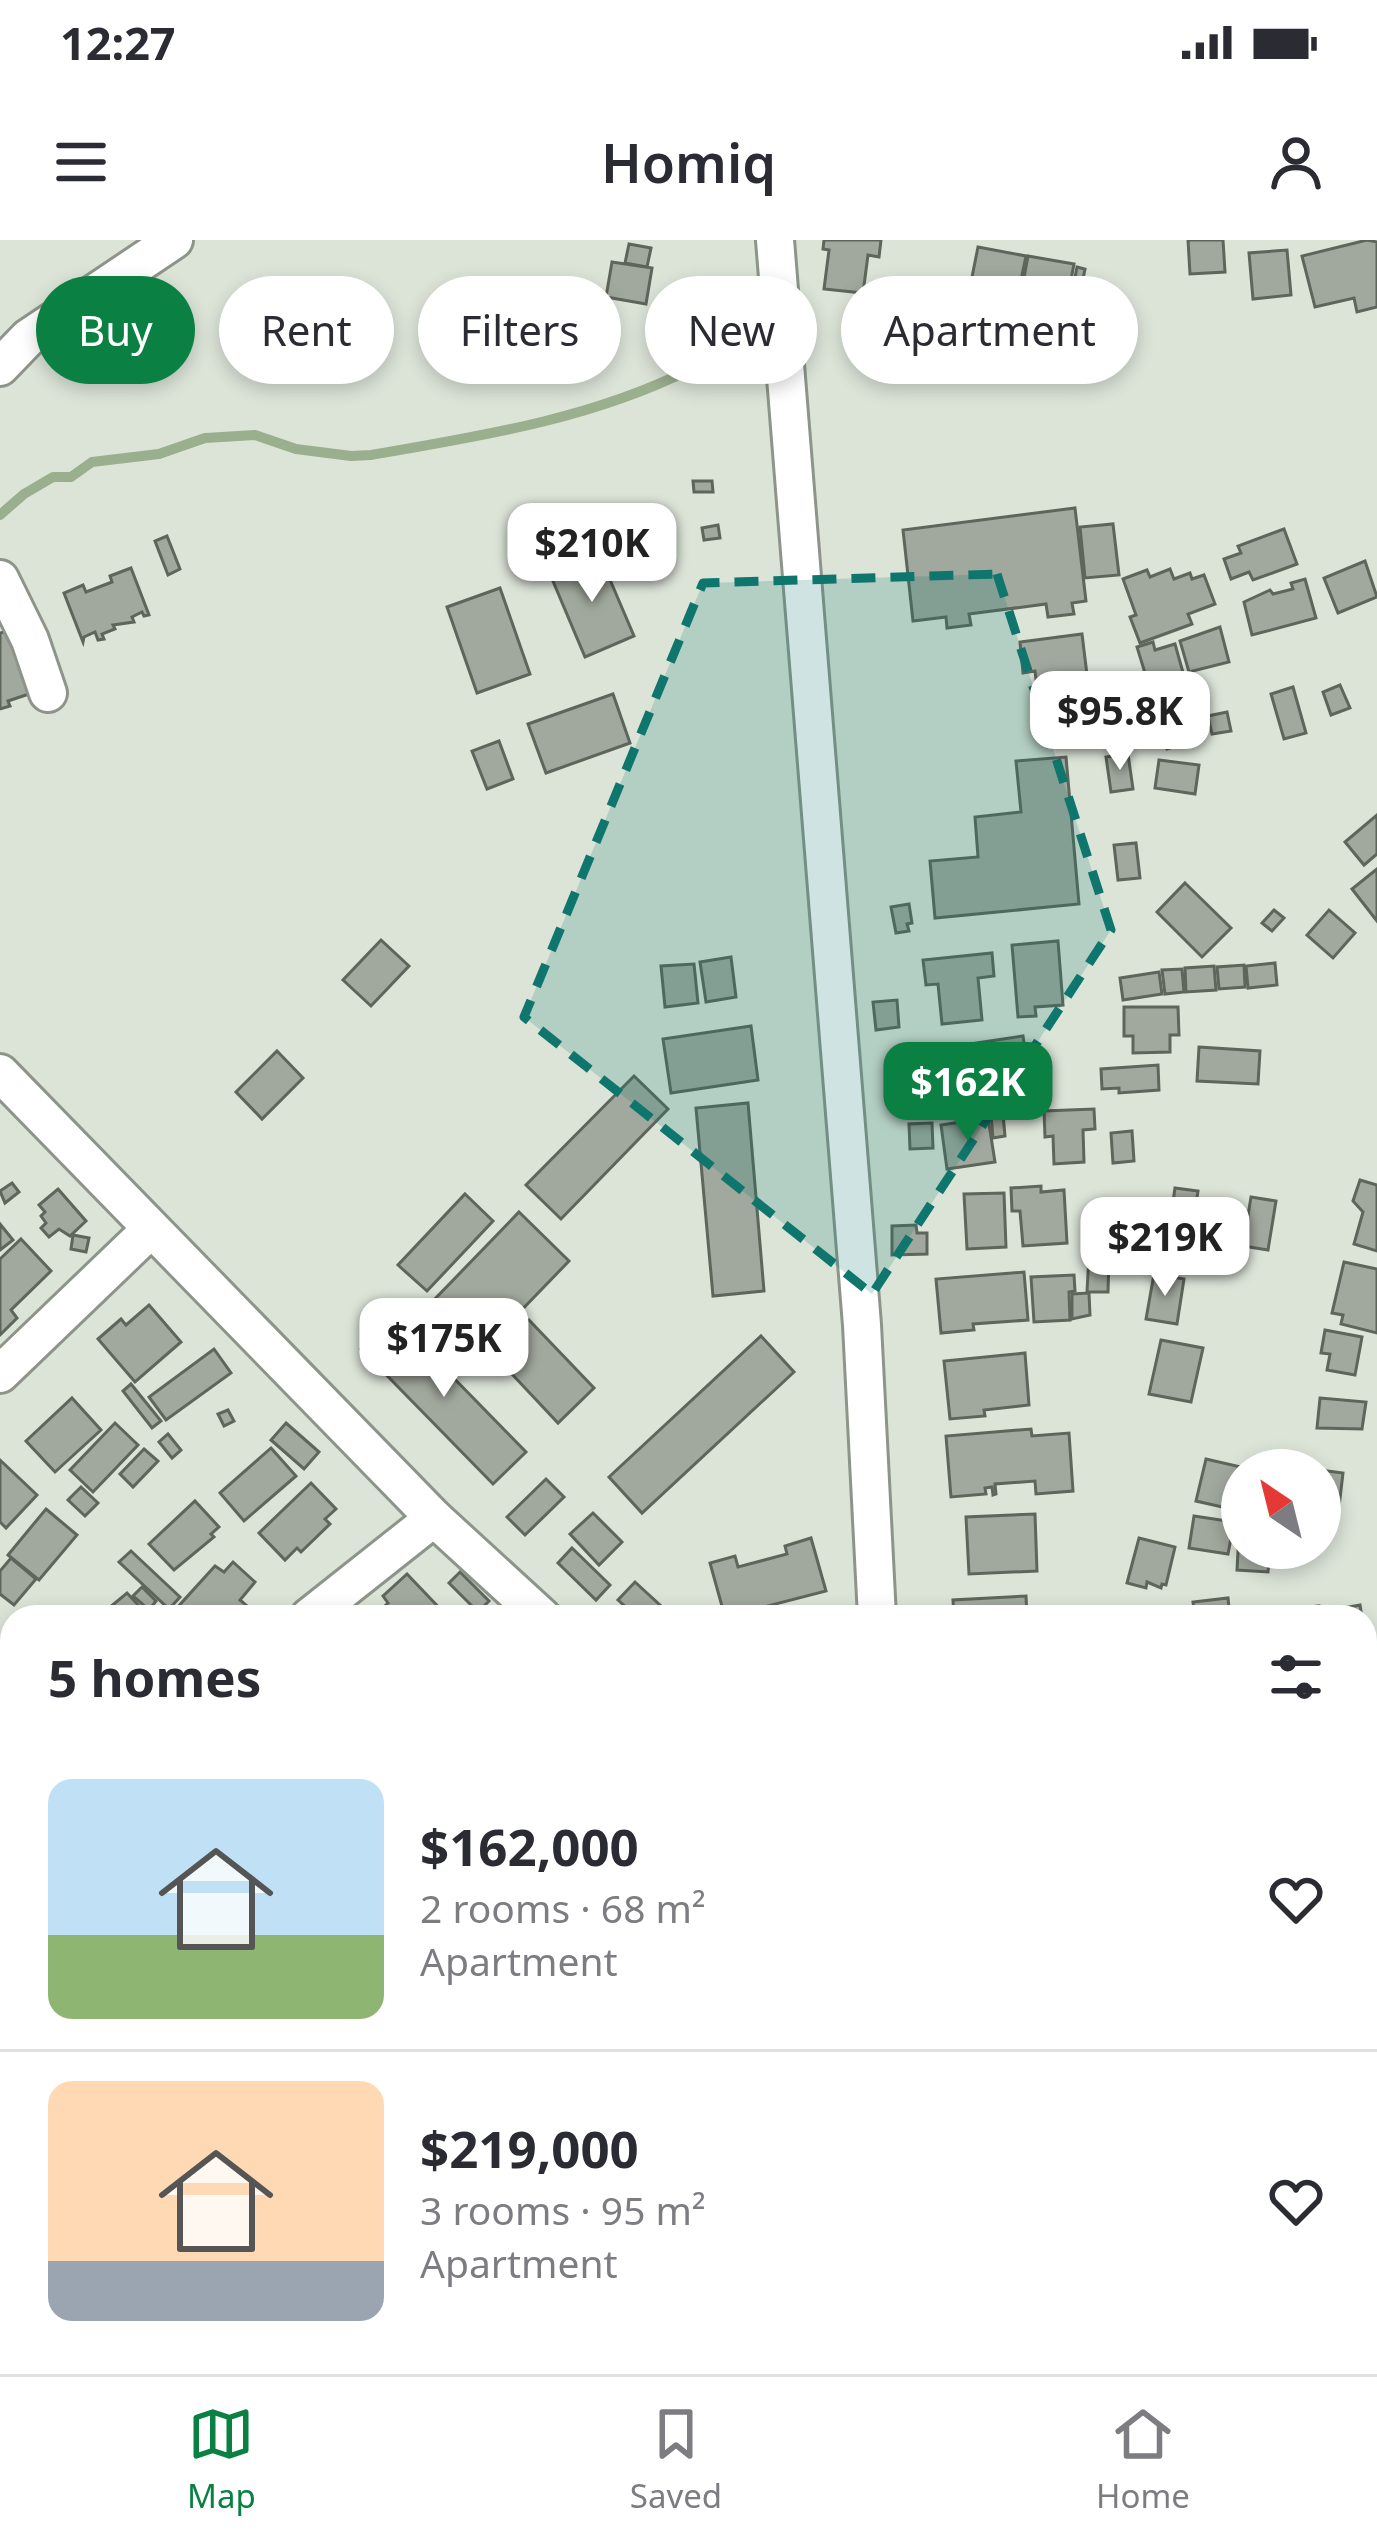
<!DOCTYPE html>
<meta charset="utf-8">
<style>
:root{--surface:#fff;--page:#f7f7f7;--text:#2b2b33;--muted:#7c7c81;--line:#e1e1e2;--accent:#0b8043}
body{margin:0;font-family:"Noto Sans",sans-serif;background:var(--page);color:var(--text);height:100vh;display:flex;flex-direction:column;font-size:45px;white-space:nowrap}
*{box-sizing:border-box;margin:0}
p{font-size:39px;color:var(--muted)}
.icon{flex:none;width:66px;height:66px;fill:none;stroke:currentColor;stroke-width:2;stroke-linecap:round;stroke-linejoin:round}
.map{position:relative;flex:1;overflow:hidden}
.side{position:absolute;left:0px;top:1365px;width:1377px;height:771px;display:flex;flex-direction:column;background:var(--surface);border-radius:36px 36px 0 0;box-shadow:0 6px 18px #0003}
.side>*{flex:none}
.hud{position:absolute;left:36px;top:36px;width:1305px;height:108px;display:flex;gap:24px}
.needle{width:78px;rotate:325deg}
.fabs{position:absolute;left:1221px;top:1209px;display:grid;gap:24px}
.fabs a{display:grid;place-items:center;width:120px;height:120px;border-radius:50%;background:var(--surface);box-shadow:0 6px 18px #0003;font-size:60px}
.price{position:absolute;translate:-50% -102px;padding:0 27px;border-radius:24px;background:#fff;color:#222;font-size:39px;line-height:78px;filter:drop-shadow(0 3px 6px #0008)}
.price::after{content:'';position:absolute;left:50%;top:72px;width:36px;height:27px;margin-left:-18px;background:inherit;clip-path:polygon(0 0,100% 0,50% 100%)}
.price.active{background:var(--accent);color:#fff}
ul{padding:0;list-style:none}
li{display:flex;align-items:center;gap:36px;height:300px;padding:0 48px}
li+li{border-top:3px solid var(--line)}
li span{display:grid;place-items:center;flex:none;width:336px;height:240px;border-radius:24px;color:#555}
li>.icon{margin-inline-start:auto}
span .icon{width:144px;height:144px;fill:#fffc;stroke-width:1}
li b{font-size:51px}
h2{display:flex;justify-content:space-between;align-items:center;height:144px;padding:0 48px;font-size:51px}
.tag{padding:0 42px;border-radius:54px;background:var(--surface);box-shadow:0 6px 18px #0003;font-size:42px;line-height:108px}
.tag.active{background:var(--accent);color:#fff}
.status{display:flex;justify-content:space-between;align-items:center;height:84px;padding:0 60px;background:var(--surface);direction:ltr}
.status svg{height:33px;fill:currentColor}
header{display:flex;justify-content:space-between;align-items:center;height:156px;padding:0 48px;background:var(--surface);font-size:54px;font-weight:600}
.tabs{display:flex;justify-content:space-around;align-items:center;height:168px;border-top:3px solid var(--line);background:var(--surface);font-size:33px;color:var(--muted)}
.tabs a{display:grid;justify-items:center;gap:6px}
.tabs .active{color:var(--accent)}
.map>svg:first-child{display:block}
</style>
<div class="status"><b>12:27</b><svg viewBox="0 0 49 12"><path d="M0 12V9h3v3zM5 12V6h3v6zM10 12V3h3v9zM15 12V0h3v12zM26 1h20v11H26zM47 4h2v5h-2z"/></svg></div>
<header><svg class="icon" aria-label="menu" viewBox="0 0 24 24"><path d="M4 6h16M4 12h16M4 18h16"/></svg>Homiq<svg class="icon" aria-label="person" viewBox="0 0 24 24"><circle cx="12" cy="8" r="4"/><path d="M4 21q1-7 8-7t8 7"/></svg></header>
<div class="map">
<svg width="1377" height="2134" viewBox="0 0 1377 2134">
<rect width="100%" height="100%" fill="#dce4d8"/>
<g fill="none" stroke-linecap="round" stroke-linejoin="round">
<path stroke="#9aaf8d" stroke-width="10" d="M0,275L24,254L53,237H71L92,222L159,214L205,198L255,195L296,209L351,216L371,215C481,196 591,179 691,129"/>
</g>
<g fill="#a1a89d" stroke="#5e655b" stroke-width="3">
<polygon points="824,0 881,0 879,17 868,15 863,53 824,49 829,10 823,9"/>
<polygon points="1188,0 1223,0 1225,32 1190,34"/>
<polygon points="1367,0 1377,2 1377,67 1357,72 1354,58 1315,67 1302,16"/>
<polygon points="629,4 651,8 647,27 625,23"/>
<polygon points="978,7 1026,16 1021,40 1011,38 1009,47 1001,46 999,54 980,51 983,39 972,37"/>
<polygon points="1287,10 1291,55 1253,59 1249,13"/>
<polygon points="1028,16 1074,24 1064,77 1005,66 1010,40 1023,43"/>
<polygon points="612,22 652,28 646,64 606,57"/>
<polygon points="1077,27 1085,29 1079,59 1071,58"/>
<polygon points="1014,76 1063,84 1060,103 1011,95"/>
<polygon points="693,241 712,241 713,252 694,252"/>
<polygon points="1075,268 1086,361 1072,363 1074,374 1048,377 1046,364 969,374 971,385 947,388 946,377 913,381 903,290"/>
<polygon points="1113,284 1119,335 1085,338 1080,287"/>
<polygon points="718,285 720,298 704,300 702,288"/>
<polygon points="1284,289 1297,324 1253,340 1249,332 1231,339 1224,319 1241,313 1238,306"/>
<polygon points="167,296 180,329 168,335 155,301"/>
<polygon points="599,314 634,396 585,417 550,334"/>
<polygon points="1365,321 1377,357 1338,373 1324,338"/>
<polygon points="131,328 149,375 144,376 142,372 132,377 134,382 113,385 115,389 102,394 104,399 98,400 95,392 84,397 83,402 64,353 83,345 86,352 112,342 110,336"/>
<polygon points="1170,329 1174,339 1190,333 1192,339 1204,335 1215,364 1188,374 1192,384 1140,403 1130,377 1136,375 1123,339 1147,330 1150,337"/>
<polygon points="1305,339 1316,378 1252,395 1244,362 1270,350 1273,354 1293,349 1291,343"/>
<polygon points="500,348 530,434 477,453 447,367"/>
<polygon points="1220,387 1229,422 1189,432 1180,401"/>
<polygon points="8,391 29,454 8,461 10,466 0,469 0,393"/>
<polygon points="1082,394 1088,443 1095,442 1099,476 1041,483 1035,431 1023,433 1020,402"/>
<polygon points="1153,402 1155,410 1175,404 1184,436 1149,446 1137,407"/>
<polygon points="1340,445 1350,468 1331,475 1323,452"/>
<polygon points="1293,447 1306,493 1284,499 1271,454"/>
<polygon points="613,454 630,503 546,533 528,484"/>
<polygon points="1186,465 1197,500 1167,509 1156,474"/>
<polygon points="1227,472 1231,491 1212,494 1208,476"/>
<polygon points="499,501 513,539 487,549 472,511"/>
<polygon points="1128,514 1133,549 1111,552 1106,517"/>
<polygon points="1066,517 1079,664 935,678 930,621 978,617 975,577 1021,572 1016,521"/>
<polygon points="1159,520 1199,525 1195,554 1155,548"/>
<polygon points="1377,575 1377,614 1364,625 1345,602"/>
<polygon points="1136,603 1140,638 1118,640 1114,605"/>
<polygon points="1377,629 1377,681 1352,649"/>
<polygon points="1185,643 1231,688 1202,717 1157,672"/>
<polygon points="909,664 912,683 907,684 909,691 896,693 891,667"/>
<polygon points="1274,670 1284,678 1272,691 1262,683"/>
<polygon points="1329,670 1355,693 1333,718 1307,695"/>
<polygon points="381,700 409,726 371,766 343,740"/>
<polygon points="1058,701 1063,765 1035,767 1036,776 1018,777 1012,705"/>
<polygon points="992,713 994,736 978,738 982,780 942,784 938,744 926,745 923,720"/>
<polygon points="731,717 736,757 706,762 700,722"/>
<polygon points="1275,723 1277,745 1248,748 1246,726"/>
<polygon points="694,724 698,763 665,767 661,726"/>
<polygon points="1244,725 1245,747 1219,749 1217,727"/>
<polygon points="1214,726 1216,750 1186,752 1185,728"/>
<polygon points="1182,729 1184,752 1165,754 1162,730"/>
<polygon points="1159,732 1162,754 1123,760 1120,738"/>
<polygon points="897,760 899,787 876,790 873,762"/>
<polygon points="1124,767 1178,767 1179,795 1170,795 1170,812 1133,813 1133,796 1124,796"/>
<polygon points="751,786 758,840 671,853 663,799"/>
<polygon points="1023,796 1031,851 1008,855 1007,845 957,853 950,807"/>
<polygon points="1199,807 1260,811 1258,844 1197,841"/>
<polygon points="277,811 303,838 262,879 236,852"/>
<polygon points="1158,825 1159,850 1119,853 1119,848 1102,849 1101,829"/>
<polygon points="634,836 668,869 561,979 526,945"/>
<polygon points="748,863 764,1051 713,1056 696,868"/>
<polygon points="1094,869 1095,889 1083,890 1084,922 1054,924 1053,896 1045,897 1044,871"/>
<polygon points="1003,874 1005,896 993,898 991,875"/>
<polygon points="988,878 995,922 947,929 941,885"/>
<polygon points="932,883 933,908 910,909 909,884"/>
<polygon points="1132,891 1134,921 1113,923 1111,893"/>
<polygon points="1360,940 1377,945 1377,1011 1354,1004 1363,972 1353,961"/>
<polygon points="12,943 19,952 5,963 0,951"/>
<polygon points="1041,946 1041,952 1064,950 1067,1003 1023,1006 1020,971 1012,971 1011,948"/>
<polygon points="1175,948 1198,951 1192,992 1169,989"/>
<polygon points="58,949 86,981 70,996 59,989 49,997 41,988 46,983 41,976 45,972 39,965"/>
<polygon points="1004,953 1006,1007 967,1009 964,954"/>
<polygon points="465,954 493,981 427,1051 398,1025"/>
<polygon points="1251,957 1276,961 1268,1010 1243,1006"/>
<polygon points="519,972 569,1021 481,1112 431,1063"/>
<polygon points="1131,979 1163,981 1160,1020 1119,1017 1121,984 1130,985"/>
<polygon points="0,984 13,1000 0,1010"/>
<polygon points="916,985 917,993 927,993 927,1014 892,1015 892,986"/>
<polygon points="73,995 89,998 86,1012 71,1009"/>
<polygon points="21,999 51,1031 11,1070 17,1078 0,1095 0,1019"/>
<polygon points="1089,1015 1109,1016 1108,1052 1087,1052"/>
<polygon points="1344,1022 1377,1029 1377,1093 1341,1084 1343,1075 1332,1073"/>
<polygon points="1024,1032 1028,1080 973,1084 974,1090 941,1093 936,1039"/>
<polygon points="1154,1034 1184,1039 1177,1084 1146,1079"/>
<polygon points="1074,1035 1075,1051 1069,1052 1070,1080 1034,1082 1031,1037"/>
<polygon points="1089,1053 1090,1075 1072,1079 1072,1054"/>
<polygon points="149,1065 181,1102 135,1142 98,1099 121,1079 126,1085"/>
<polygon points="394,1077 526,1212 493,1244 361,1109"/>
<polygon points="529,1080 594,1148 558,1183 493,1114"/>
<polygon points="1325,1090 1362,1097 1355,1135 1327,1130 1330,1114 1321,1113"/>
<polygon points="761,1096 794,1132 642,1273 609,1237"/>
<polygon points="1161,1100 1203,1108 1191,1162 1149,1154"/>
<polygon points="214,1109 231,1133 166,1180 149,1157"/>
<polygon points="1025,1113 1029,1165 984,1170 985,1176 950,1179 944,1121"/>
<polygon points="131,1144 161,1181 152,1188 123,1151"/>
<polygon points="72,1158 101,1190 55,1232 26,1201"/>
<polygon points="1320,1158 1366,1162 1362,1189 1317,1188"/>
<polygon points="228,1170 234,1181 224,1186 218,1174"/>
<polygon points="115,1183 138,1205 93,1252 70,1230"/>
<polygon points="286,1183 319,1212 304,1229 271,1200"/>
<polygon points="1031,1189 1032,1196 1069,1193 1073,1251 1036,1254 1035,1241 995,1244 996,1254 993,1255 992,1247 985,1248 986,1254 951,1257 946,1196"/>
<polygon points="168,1194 181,1210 172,1218 159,1202"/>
<polygon points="271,1208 296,1236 244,1281 220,1253"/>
<polygon points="144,1209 158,1221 133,1247 120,1234"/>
<polygon points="1206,1219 1241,1227 1231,1269 1196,1261"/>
<polygon points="0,1220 37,1255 6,1288 0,1282"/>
<polygon points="1320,1230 1343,1233 1337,1284 1320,1283"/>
<polygon points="546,1239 564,1257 525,1295 507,1277"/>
<polygon points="311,1243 336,1269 325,1279 330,1284 301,1312 297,1308 285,1320 259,1293"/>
<polygon points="81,1247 98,1263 85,1276 68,1260"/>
<polygon points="195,1261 219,1287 211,1294 214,1297 174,1330 149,1304"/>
<polygon points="46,1269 77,1295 39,1340 8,1315"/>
<polygon points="593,1273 622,1302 599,1325 570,1294"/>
<polygon points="1035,1274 1037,1331 969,1334 966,1277"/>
<polygon points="1194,1276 1234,1282 1228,1314 1189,1308"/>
<polygon points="1239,1293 1242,1308 1270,1308 1268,1332 1237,1330"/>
<polygon points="811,1298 826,1351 725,1377 710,1323 735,1316 738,1327 787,1314 785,1306"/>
<polygon points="1139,1298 1175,1307 1166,1345 1162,1344 1161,1348 1147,1342 1146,1348 1127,1343"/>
<polygon points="572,1308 610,1345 596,1360 558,1323"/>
<polygon points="131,1311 180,1357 169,1369 119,1322"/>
<polygon points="11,1318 36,1339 14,1365 0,1354 0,1331"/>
<polygon points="233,1322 255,1342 240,1360 246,1365 234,1377 183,1377 175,1370 215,1326 224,1332"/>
<polygon points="460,1332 489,1361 478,1372 449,1343"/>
<polygon points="407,1334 448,1377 373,1377 388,1363 383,1356"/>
<polygon points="635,1342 673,1377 637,1377 618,1360"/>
<polygon points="142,1347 156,1361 149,1370 133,1356"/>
<polygon points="127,1353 140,1367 129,1377 98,1377"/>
<polygon points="1026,1356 1027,1377 954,1377 953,1360"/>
<polygon points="1228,1358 1230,1377 1195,1377 1193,1362"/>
<polygon points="1360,1365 1362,1377 1328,1377 1327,1371"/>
<polygon points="1319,1366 1320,1377 1291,1377 1290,1369"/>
<polygon points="1365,1414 1375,1414 1374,1465 1365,1465"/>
<polygon points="1377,1494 1377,1512 1369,1513 1367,1495"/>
<polygon points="1365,1555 1369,1555 1374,1583 1365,1585"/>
<polygon points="0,1573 12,1577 12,1614 1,1644"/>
<polygon points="9,1698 12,1699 12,1749 0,1747"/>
<polygon points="0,1785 12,1787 12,1885 0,1883"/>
<rect x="1365" y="1841" width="12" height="27"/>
<polygon points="1365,1891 1377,1892 1377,1962 1365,1962"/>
<polygon points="0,1912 12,1914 4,1973 0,1972"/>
<polygon points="1365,1976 1377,1977 1377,2048 1365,2047"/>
<polygon points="331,2124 381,2124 373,2125 371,2134 329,2132"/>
<polygon points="463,2124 536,2124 534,2134 461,2134"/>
<polygon points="553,2124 591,2124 596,2125 594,2134 552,2134"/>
<polygon points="1066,2124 1099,2124 1098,2134 1065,2134"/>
<polygon points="145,2127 195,2133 195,2134 144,2134"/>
</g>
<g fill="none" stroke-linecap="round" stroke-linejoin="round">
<g stroke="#8d9489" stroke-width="42">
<g id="minor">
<polyline points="775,0 862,1085 877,1377"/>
<polyline points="0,127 28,98 174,0"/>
<polyline points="0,339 30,400 48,453"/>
<polyline points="0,833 434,1278 542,1377"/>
<polyline points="0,1134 150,990"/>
<polyline points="309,1377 434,1278"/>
<polyline points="1365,2094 1377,2084"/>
<polyline points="41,2134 43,2124"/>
<polyline points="414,2134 416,2124"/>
<polyline points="826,2134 827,2124"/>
<polyline points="1210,2134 1211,2124"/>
</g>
</g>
<use href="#minor" stroke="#fff" stroke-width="36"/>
</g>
<path fill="#0f766e" fill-opacity="0.2" stroke="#0f766e" stroke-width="9" stroke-dasharray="24 15" stroke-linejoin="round" d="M997,334L1111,690L872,1054L524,777L703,343Z"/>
</svg>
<div class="fabs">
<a><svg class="needle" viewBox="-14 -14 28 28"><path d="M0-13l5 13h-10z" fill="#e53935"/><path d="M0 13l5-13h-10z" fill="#7c7c81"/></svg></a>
</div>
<b class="price" style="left:592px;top:365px">$210K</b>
<b class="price" style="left:1120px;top:533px">$95.8K</b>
<b class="price active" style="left:968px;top:904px">$162K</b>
<b class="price" style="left:1165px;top:1059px">$219K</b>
<b class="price" style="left:444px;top:1160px">$175K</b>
<div class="hud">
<a class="tag active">Buy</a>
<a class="tag">Rent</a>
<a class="tag">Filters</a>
<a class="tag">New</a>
<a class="tag">Apartment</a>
</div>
<section class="side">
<h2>5 homes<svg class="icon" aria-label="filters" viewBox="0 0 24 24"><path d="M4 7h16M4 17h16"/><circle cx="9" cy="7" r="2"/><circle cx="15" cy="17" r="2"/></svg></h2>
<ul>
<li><span style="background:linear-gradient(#bfe0f5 65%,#8fb573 0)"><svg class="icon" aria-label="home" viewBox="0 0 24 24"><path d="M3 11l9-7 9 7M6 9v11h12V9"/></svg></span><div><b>$162,000</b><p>2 rooms · 68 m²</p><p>Apartment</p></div><svg class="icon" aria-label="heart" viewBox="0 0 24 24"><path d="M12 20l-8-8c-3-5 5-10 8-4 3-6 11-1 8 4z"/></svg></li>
<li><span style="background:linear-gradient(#ffd9b3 75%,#9aa5b1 0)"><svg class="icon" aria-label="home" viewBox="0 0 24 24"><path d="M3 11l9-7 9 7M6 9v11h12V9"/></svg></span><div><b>$219,000</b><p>3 rooms · 95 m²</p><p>Apartment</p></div><svg class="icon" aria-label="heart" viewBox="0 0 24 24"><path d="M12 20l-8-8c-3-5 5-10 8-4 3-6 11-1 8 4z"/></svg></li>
</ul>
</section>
</div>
<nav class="tabs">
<a class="active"><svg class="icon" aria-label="map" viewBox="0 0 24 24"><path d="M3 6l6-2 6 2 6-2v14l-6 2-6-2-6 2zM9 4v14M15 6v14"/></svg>Map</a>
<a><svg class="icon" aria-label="saved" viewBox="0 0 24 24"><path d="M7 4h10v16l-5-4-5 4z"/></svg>Saved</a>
<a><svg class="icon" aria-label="home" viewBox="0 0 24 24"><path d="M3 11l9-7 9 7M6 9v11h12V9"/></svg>Home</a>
</nav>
